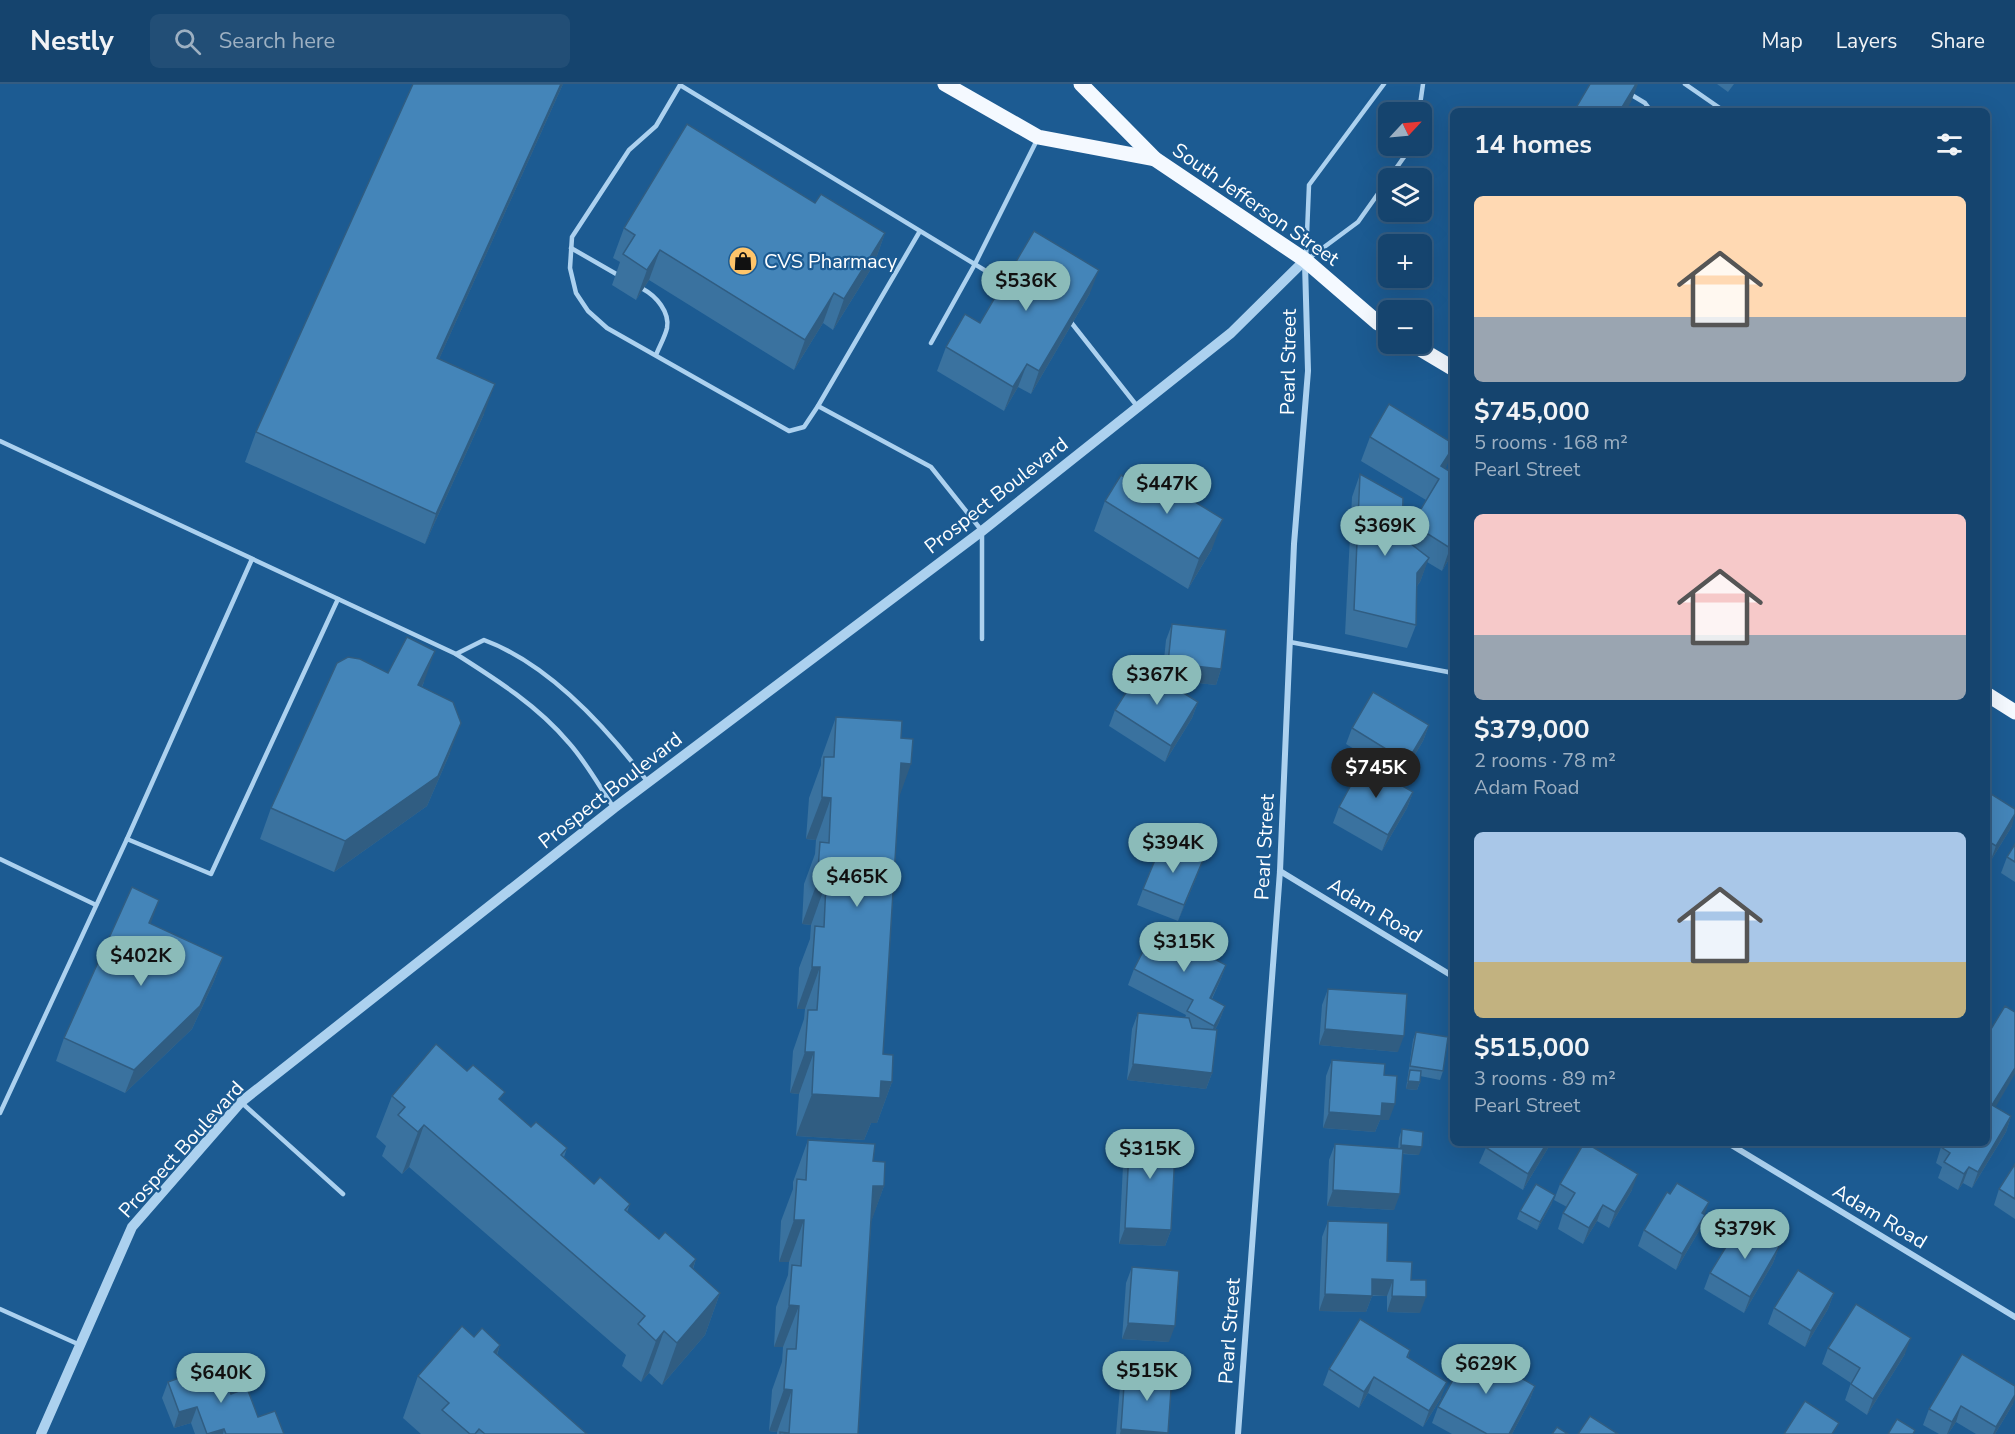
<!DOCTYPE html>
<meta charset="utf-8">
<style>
:root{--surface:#15446e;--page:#224e76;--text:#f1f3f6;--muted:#9db0c2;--line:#345c81;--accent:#8bbbb9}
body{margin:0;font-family:"Nunito Sans",sans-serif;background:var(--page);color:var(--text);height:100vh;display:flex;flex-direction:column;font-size:22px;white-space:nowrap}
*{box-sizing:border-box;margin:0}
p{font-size:20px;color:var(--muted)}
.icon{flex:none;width:33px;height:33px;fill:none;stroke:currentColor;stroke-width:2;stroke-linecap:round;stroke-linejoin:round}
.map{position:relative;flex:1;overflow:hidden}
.drawer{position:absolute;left:1450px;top:24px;width:540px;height:1038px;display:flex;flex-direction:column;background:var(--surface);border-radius:9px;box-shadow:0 6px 24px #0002,0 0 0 2px var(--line)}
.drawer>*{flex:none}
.needle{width:39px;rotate:64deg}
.tools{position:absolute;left:1378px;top:18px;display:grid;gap:12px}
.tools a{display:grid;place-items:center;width:54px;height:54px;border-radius:9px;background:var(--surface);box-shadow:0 6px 24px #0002,0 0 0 2px var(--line);font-size:30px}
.price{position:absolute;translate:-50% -51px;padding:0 14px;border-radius:21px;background:var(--accent);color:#111;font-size:20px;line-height:39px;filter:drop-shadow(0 2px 3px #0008)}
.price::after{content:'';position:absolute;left:50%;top:36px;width:18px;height:14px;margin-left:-9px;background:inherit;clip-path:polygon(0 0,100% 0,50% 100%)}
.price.selected{background:#222;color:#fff}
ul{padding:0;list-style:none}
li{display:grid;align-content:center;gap:12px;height:318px;padding:0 24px}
li span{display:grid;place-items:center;height:186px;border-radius:9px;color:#555}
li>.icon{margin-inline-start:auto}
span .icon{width:108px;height:108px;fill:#fffc;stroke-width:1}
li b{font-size:26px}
h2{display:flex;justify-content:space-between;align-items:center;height:72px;padding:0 24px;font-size:26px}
header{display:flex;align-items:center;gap:36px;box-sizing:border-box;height:84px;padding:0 30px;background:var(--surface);border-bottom:2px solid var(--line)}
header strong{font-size:28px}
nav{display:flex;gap:33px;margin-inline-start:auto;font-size:21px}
.search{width:420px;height:54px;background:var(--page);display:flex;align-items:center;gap:15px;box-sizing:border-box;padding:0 21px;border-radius:9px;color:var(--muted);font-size:22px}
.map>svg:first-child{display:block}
</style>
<header>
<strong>Nestly</strong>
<div class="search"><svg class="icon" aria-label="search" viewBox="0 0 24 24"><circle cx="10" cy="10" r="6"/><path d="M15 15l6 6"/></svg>Search here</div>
<nav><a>Map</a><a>Layers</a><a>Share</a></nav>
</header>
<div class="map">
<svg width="2015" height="1350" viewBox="0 0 2015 1350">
<rect width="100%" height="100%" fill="#1c5b92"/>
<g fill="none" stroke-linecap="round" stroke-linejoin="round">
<g stroke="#acd1ef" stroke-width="4.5">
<polyline points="1685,0 1724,27"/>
<polyline points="1630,10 1645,19 1651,27"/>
<polyline points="1419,28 1423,0"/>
<polyline points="920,147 818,322 804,343 789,347 607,244 588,227 576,209 570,184 572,153 629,66 656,42 680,1 1009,201"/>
<polyline points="571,164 618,191"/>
<polyline points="1306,174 1309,101 1384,0"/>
<polyline points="1308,175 1358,138 1409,66 1410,62"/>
<path d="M643,205C656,212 670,228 667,244C665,253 659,263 656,271"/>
<polyline points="1070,237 1137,322"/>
<polyline points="931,259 975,180 1037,56"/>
<polyline points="818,322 931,383 982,447 982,555"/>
<path d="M0,357L456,570C497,596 538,622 569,659C586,678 599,702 614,724"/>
<polyline points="1290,558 1448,588 1454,592"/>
<path d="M456,570L484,556C549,580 606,643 647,697"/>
<polyline points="127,755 211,790 338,515"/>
<polyline points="0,775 96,821"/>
<polyline points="242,1019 343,1110"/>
<polyline points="0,1029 127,755 252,475"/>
<polyline points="0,1225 80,1261"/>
</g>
<g stroke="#acd1ef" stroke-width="6">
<polyline points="1280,787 1454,893"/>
<polyline points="1728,1059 2015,1233"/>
<polyline points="1238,1350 1280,787 1294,460 1308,287 1305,180"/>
</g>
<polyline stroke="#acd1ef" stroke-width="10" points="41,1350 132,1143 241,1018 614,724 982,447 1231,249 1305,176"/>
<g stroke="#f4f9ff" stroke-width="15">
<polyline points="945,0 1038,53 1155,75"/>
<polyline points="1081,0 1155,75 1305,176 1378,239 1389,245"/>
<polyline points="1412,260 1454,285"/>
<polyline points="1988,611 2015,628"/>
</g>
</g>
<g fill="#3a729f">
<polygon points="563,0 439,275 484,330 425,460 245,378 256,348"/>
<polygon points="1717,0 1734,0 1728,8"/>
<polygon points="815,119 885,149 874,180 833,246 823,239 794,286 649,196 636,216 612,201 620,178 613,174 624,144"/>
<polygon points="1090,209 1031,310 1018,303 1004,327 937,287 946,263 980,239"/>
<polygon points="1370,353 1454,360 1454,362 1445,385 1454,467 1442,487 1427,478 1420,498 1417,502 1416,541 1407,564 1345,550 1352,413 1360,390 1402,453 1406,456 1412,440 1426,416 1361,377"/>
<polygon points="1158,414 1212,465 1188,505 1094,447 1105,417"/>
<polygon points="1172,540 1221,585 1216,601 1162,595 1166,556"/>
<polygon points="388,589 424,598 422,603 450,669 427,722 334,788 260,755 271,724"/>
<polygon points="1198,618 1192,634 1165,678 1109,642 1115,626"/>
<polygon points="836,633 899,714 883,970 892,998 877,1039 871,1039 864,1056 796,1052 799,1010 790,1009 793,967 804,935 805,925 797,925 799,884 810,855 811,841 802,840 804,800 815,770 816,756 806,755 809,714 821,681 821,675"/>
<polygon points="1429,641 1423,657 1401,694 1346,660 1352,644"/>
<polygon points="1413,708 1407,724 1382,767 1333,739 1339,723"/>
<polygon points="1988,708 2012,742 1990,778 1988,777"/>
<polygon points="2015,760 2015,798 2001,789 2007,773"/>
<polygon points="1197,792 1178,837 1137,821 1143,805"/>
<polygon points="151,840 223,873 214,897 192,945 125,1009 56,977 64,954"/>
<polygon points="1226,881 1220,897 1212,915 1225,922 1219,938 1215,946 1212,989 1206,1005 1127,996 1132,945 1138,929 1185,934 1186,931 1128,901 1134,885"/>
<polygon points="1328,905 1398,968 1319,961 1322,921"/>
<polygon points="1416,948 1443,987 1440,996 1420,992 1420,998 1417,1006 1406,1005 1413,956"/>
<polygon points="1332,976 1384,991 1389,1036 1380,1036 1375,1048 1323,1044 1326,992"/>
<polygon points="392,1012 501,1018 531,1043 567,1064 564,1073 594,1100 630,1120 627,1128 659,1155 696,1175 693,1185 720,1209 705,1251 662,1301 649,1289 641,1298 622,1282 626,1271 409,1083 402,1090 382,1072 386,1062 376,1053"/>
<polygon points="1995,1023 2011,1032 2006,1048 1972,1104 1963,1099 1958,1106 1938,1094 1942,1083 1936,1079 1941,1063"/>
<polygon points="1402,1045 1419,1071 1402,1070 1394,1126 1327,1122 1329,1076 1335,1060 1398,1065 1399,1054"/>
<polygon points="1130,1046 1171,1146 1165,1162 1119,1160 1124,1062"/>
<polygon points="808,1056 873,1077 884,1102 871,1137 858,1350 777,1350 777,1348 769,1347 772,1306 782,1278 783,1263 774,1263 776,1223 788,1191 789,1178 779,1178 781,1137 793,1105 793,1098"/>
<polygon points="1488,1059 1551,1059 1523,1106 1479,1079"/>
<polygon points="2015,1080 2015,1135 1994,1121 1999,1105"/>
<polygon points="1560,1100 1632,1106 1609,1144 1597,1137 1583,1160 1558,1145 1563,1129 1567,1123 1554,1116"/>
<polygon points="1552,1119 1537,1146 1517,1135 1520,1127"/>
<polygon points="1704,1131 1699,1147 1676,1186 1638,1162 1644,1146"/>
<polygon points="1328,1137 1387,1177 1411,1196 1420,1229 1387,1228 1387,1212 1372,1212 1366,1228 1319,1227 1322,1153"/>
<polygon points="1779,1163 1773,1179 1744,1229 1704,1205 1710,1189"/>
<polygon points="1132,1183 1169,1258 1122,1255 1126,1199"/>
<polygon points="1834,1209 1828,1225 1805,1263 1768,1240 1774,1224"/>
<polygon points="474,1253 500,1261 497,1271 587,1350 421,1350 403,1334 418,1292"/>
<polygon points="1828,1264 1905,1270 1867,1331 1845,1316 1851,1299 1822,1280"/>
<polygon points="1410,1266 1408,1274 1441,1314 1423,1343 1368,1309 1359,1324 1323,1301 1329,1285"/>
<polygon points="1962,1270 2013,1320 1995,1350 1976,1350 1956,1338 1948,1350 1939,1350 1923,1341 1929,1325"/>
<polygon points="1125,1287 1168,1350 1116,1350 1120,1303"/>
<polygon points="168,1298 231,1310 258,1333 284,1350 195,1350 191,1339 174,1344 162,1314"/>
<polygon points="1535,1302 1529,1318 1512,1350 1452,1350 1432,1339 1438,1323"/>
</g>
<g fill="#305d82">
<polygon points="561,0 563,0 426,304 437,274"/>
<polygon points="1636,0 1638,0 1631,18 1626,27 1620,27"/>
<polygon points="885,149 874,180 833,246 844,215"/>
<polygon points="660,166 649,196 636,216 647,186"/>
<polygon points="1099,186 1090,209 1031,310 1039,287"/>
<polygon points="834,209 823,239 794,286 805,256"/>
<polygon points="1027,280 1018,303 1004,327 1013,303"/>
<polygon points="495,300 484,330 425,460 436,430"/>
<polygon points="1454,362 1446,384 1438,396 1441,382"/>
<polygon points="1223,435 1212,465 1188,505 1199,475"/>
<polygon points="1454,458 1454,467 1442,487 1450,464"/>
<polygon points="1429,474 1420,498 1408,513 1417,489"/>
<polygon points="435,567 424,598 407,632 418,601"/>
<polygon points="1168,579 1221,585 1216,601 1162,595"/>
<polygon points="1198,618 1192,634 1165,678 1171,662"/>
<polygon points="461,639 450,669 427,722 334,788 345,757"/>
<polygon points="1429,641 1423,657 1401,694 1407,678"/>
<polygon points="901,679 911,680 896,722"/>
<polygon points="1413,708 1407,724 1382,767 1388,751"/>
<polygon points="822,713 831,714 816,756 806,755"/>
<polygon points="2015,730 2012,742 1990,778 1996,762"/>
<polygon points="1203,776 1197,792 1178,837 1184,821"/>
<polygon points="817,799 826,799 811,841 802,840"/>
<polygon points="159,816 151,839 140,863 149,839"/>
<polygon points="223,873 214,897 192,945 125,1009 134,986"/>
<polygon points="1226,881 1220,897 1204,930 1210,914"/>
<polygon points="812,883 820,883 805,925 797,925"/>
<polygon points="1225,922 1219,938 1209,958 1214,942"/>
<polygon points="1325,945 1404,952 1398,968 1319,961"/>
<polygon points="805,968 814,968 799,1010 790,1009"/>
<polygon points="1133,980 1212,989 1206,1005 1127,996"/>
<polygon points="2015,984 2015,990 1988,1036 1992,1021"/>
<polygon points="881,997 892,998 877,1039 871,1039 864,1056 796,1052 812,1010"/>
<polygon points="1408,997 1420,998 1417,1006 1406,1005"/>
<polygon points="1382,1019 1395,1020 1389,1036 1380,1036 1375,1048 1323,1044 1329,1028"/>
<polygon points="2011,1032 2006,1048 1972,1104 1978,1088"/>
<polygon points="424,1041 409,1083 402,1090 418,1048"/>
<polygon points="1547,1059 1551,1059 1523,1106 1528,1090"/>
<polygon points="1401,1061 1422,1063 1419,1071 1398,1069"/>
<polygon points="1969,1083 1963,1099 1958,1106 1964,1090"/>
<polygon points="1638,1090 1632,1106 1609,1144 1615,1128"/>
<polygon points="873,1102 884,1102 869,1144"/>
<polygon points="1333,1106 1400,1110 1394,1126 1327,1122"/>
<polygon points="1555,1111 1552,1119 1537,1146 1540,1138"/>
<polygon points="1709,1118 1699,1147 1676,1186 1682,1170 1702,1129"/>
<polygon points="1603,1121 1597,1137 1583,1160 1589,1144"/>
<polygon points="794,1136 804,1136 789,1178 779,1178"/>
<polygon points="1125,1144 1171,1146 1165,1162 1119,1160"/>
<polygon points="1779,1163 1773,1179 1744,1229 1750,1213"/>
<polygon points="696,1175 681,1217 690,1182"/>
<polygon points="1372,1195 1393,1196 1387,1212 1367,1211"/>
<polygon points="720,1209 705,1251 662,1301 677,1259"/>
<polygon points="1834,1209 1828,1225 1805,1263 1811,1247"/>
<polygon points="1325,1210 1372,1212 1366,1228 1319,1227"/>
<polygon points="1392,1212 1426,1213 1420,1229 1387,1228"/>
<polygon points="789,1221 799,1222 783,1263 774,1263"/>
<polygon points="1128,1239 1175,1242 1169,1258 1122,1255"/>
<polygon points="664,1247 649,1289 641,1298 656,1257"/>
<polygon points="1911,1254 1905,1270 1867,1331 1873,1315"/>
<polygon points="500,1261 485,1303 494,1268"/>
<polygon points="1374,1293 1368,1309 1359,1324 1364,1308"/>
<polygon points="1447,1298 1441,1314 1423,1343 1429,1327"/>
<polygon points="1535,1302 1529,1318 1512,1350 1509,1350"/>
<polygon points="784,1305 792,1306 777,1348 769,1347"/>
<polygon points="2015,1311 2015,1315 2013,1320 1995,1350 1993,1350 1996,1343"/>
<polygon points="1961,1322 1956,1338 1948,1350 1947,1350 1952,1338"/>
<polygon points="197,1323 191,1339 174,1344 179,1328"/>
<polygon points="224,1345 223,1350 209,1350"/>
<polygon points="1121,1345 1168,1349 1168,1350 1120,1350"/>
</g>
<g fill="#4485b9" stroke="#305d82" stroke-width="1.5">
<polygon points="413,0 561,0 437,274 495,300 436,430 256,348"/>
<polygon points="1590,0 1636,0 1621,25 1623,27 1574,27"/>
<polygon points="687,40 815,119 821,110 885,149 844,215 834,209 805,256 660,166 647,186 623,170 635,151 624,144"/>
<polygon points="1034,147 1099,186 1039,287 1027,280 1013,303 946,263 965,230 980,239"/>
<polygon points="1389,320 1454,360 1454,362 1441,382 1454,390 1454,458 1450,464 1412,440 1439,395 1370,353"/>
<polygon points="1360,390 1403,414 1402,453 1429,474 1417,489 1416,541 1354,526"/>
<polygon points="1121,391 1158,414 1167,401 1223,435 1199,475 1105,417"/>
<polygon points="1172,540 1226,546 1221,585 1168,579"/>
<polygon points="407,553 435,567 418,601 453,618 461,639 438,692 345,757 271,724 337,579 348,573 360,575 388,589"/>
<polygon points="1142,583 1198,618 1171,662 1115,626"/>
<polygon points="1373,608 1429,641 1407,678 1352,644"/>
<polygon points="836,633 902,637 901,654 913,655 911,680 901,679 883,970 893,971 892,998 881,997 880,1014 812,1010 814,968 805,968 808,926 817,926 820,883 812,883 815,842 824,843 826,799 817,799 820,758 829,759 831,714 822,713 824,673 834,673"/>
<polygon points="1363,679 1413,708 1388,751 1339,723"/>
<polygon points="1988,708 2015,725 2015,730 1996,762 1988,757"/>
<polygon points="1162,759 1203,776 1184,821 1143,805"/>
<polygon points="2015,760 2015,778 2007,773"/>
<polygon points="132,803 159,816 149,839 223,873 200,922 134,986 64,954"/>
<polygon points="1155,844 1226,881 1210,914 1225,922 1214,942 1187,927 1193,916 1134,885"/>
<polygon points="1328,905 1407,910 1404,952 1325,945"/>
<polygon points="2005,922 2015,928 2015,984 1992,1021 2011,1032 1978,1088 1969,1083 1964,1090 1944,1078 1950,1069 1941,1063 1944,1059 1988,1059 1988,950"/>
<polygon points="1138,929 1189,934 1192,944 1217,946 1212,989 1133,980"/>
<polygon points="1416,948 1448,953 1443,987 1410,982"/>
<polygon points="436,960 467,987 473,981 505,1008 499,1015 531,1043 536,1038 567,1064 561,1071 594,1100 600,1093 630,1120 625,1126 659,1155 665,1148 696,1175 690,1182 720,1209 677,1259 664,1247 656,1257 638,1240 645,1232 424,1041 418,1048 398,1031 405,1023 392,1012"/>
<polygon points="1332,976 1385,980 1384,991 1397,992 1395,1020 1382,1019 1381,1032 1329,1028"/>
<polygon points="1410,986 1421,987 1420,998 1408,997"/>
<polygon points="1402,1045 1423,1048 1422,1063 1401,1061"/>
<polygon points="1130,1046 1176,1049 1171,1146 1125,1144"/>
<polygon points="808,1056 875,1060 873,1077 885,1078 884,1102 873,1102 858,1350 780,1350 780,1348 789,1349 792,1306 784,1305 787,1265 796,1265 799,1222 789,1221 792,1181 801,1182 804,1136 794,1136 797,1095 806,1096"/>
<polygon points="1488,1059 1547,1059 1528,1090 1485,1063"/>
<polygon points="1584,1059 1586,1059 1638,1090 1615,1128 1603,1121 1589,1144 1563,1129 1575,1109 1560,1100"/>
<polygon points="1335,1060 1403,1065 1400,1110 1333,1106"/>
<polygon points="2015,1080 2015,1115 1999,1105"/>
<polygon points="1677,1099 1709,1118 1702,1129 1705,1131 1682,1170 1644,1146 1667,1108 1670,1110"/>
<polygon points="1536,1100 1555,1111 1540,1138 1520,1127"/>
<polygon points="1328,1137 1388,1139 1387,1177 1412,1178 1411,1196 1426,1196 1426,1213 1392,1212 1393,1196 1372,1195 1372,1212 1325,1210"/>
<polygon points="1740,1140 1779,1163 1750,1213 1710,1189"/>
<polygon points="1132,1183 1179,1187 1175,1242 1128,1239"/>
<polygon points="1798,1186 1834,1209 1811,1247 1774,1224"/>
<polygon points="1856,1220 1911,1254 1873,1315 1851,1300 1860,1284 1828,1264"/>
<polygon points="1360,1235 1410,1266 1407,1273 1447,1298 1429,1327 1374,1293 1364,1308 1329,1285"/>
<polygon points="462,1242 474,1253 482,1244 500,1261 494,1268 587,1350 485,1350 479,1345 475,1350 470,1350 442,1326 449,1319 418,1292"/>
<polygon points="1470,1265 1535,1302 1509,1350 1487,1350 1438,1323"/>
<polygon points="1962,1270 2015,1302 2015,1311 1996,1343 1961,1322 1952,1338 1929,1325"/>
<polygon points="220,1279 231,1310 247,1304 258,1333 275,1327 284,1350 226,1350 224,1345 207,1350 197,1323 179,1328 168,1298"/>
<polygon points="1125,1287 1172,1291 1168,1349 1121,1345"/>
<polygon points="1805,1317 1839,1339 1832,1350 1784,1350"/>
<polygon points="1590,1332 1618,1350 1578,1350"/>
<polygon points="1897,1335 1915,1346 1913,1350 1888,1350"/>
<polygon points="1557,1343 1568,1350 1552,1350"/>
</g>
<defs>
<g id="shop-disc" transform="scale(1.5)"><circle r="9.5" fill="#ffc56a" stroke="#1c5b92"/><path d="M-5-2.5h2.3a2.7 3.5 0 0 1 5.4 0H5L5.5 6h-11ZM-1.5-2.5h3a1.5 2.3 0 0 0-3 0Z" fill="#111"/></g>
</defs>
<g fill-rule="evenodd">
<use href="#shop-disc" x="743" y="177"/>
</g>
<g text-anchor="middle" stroke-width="4.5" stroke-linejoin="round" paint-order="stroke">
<g font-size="20" fill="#fff" stroke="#1c5b92">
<text transform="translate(1256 120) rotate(35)" y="7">South Jefferson Street</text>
<text transform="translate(1288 278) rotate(-89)" y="7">Pearl Street</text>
<text transform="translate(996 411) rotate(-38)" y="7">Prospect Boulevard</text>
<text transform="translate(610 706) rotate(-38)" y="7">Prospect Boulevard</text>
<text transform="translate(1264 763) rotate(-87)" y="7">Pearl Street</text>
<text transform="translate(1375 826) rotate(31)" y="7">Adam Road</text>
<text transform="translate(181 1065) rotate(-48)" y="7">Prospect Boulevard</text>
<text transform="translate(1880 1132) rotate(31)" y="7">Adam Road</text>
<text transform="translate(1229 1247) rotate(-86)" y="7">Pearl Street</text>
</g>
<g font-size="20" fill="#fff" stroke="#1c5b92" text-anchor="start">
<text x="764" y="184">CVS Pharmacy</text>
</g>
</g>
</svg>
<div class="tools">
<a><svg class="needle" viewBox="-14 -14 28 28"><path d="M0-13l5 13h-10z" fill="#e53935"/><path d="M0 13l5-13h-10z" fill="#9db0c2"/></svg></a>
<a><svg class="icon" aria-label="layers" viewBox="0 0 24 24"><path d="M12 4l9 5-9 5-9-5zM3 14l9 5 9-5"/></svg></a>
<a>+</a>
<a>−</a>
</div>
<b class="price" style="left:1026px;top:228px">$536K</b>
<b class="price" style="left:1167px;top:431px">$447K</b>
<b class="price" style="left:1385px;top:473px">$369K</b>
<b class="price" style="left:1157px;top:622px">$367K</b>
<b class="price selected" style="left:1376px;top:715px">$745K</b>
<b class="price" style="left:1173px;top:790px">$394K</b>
<b class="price" style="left:857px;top:824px">$465K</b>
<b class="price" style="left:1184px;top:889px">$315K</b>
<b class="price" style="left:141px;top:903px">$402K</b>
<b class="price" style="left:1150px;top:1096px">$315K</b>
<b class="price" style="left:1745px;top:1176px">$379K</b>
<b class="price" style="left:1486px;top:1311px">$629K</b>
<b class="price" style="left:1147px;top:1318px">$515K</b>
<b class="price" style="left:221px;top:1320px">$640K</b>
<section class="drawer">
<h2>14 homes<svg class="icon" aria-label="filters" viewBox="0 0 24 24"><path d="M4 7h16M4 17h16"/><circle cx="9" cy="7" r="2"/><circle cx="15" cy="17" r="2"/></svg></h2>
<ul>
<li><span style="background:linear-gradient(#ffd9b3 65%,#9aa5b1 0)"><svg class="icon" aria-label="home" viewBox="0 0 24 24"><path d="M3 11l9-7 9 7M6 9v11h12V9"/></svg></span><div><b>$745,000</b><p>5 rooms · 168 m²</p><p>Pearl Street</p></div></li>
<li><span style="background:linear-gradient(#f6c9c9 65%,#9aa5b1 0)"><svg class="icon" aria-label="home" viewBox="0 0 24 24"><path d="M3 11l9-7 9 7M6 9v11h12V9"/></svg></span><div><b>$379,000</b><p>2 rooms · 78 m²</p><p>Adam Road</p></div></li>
<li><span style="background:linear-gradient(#a9c7e8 70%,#c2b280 0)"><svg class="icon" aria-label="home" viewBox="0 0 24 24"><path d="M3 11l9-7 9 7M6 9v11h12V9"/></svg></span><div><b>$515,000</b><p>3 rooms · 89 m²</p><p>Pearl Street</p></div></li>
</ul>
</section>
</div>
